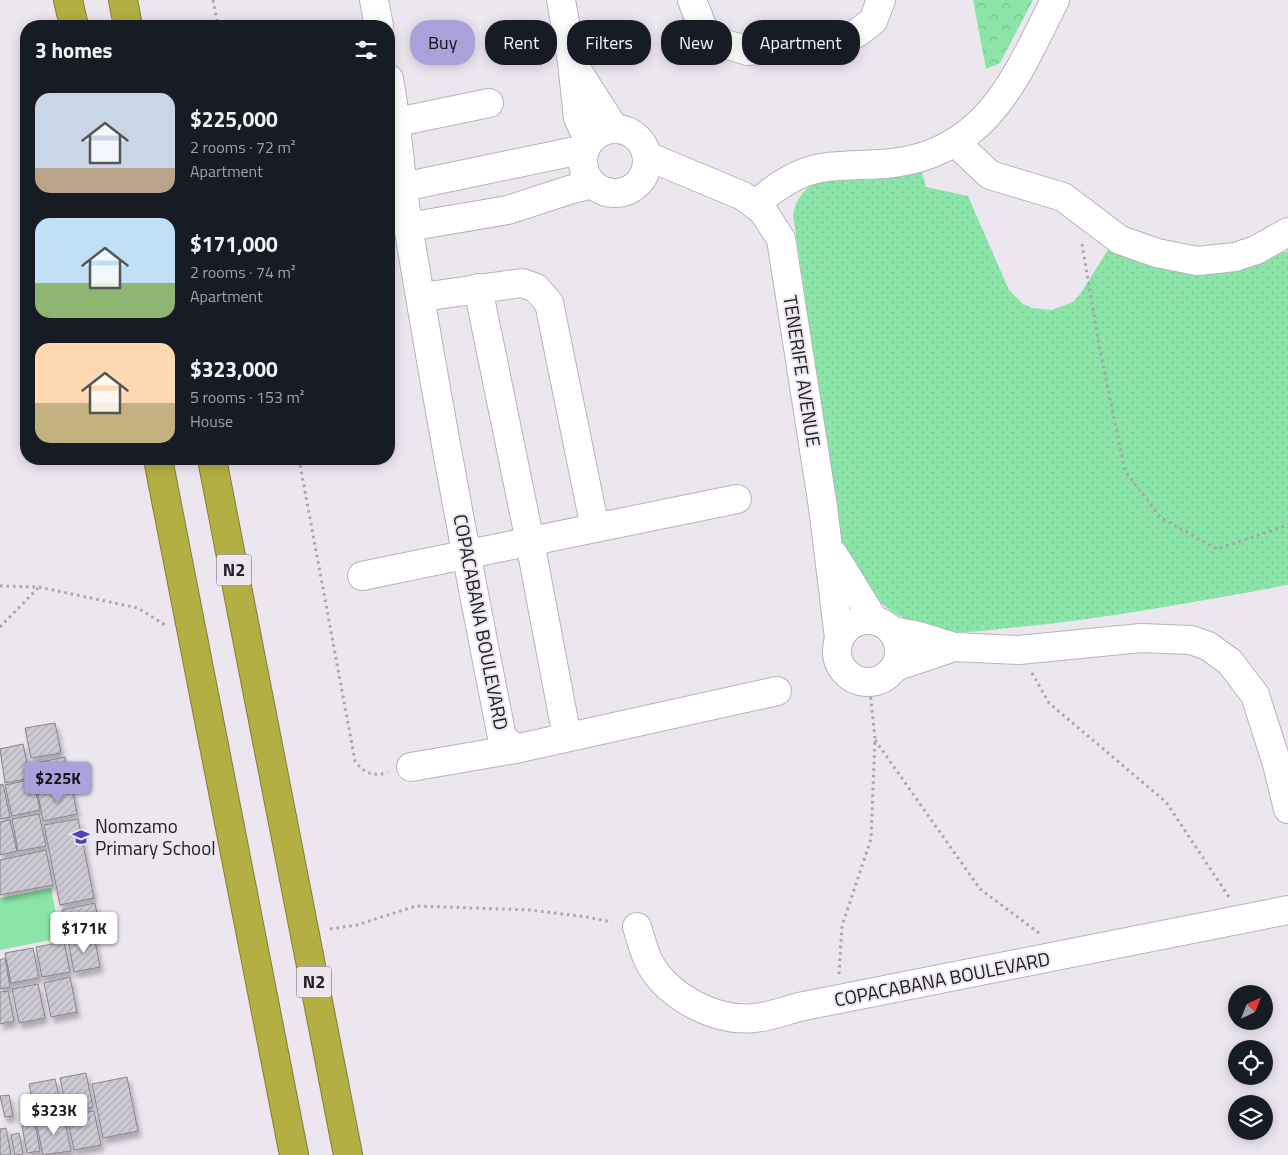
<!DOCTYPE html>
<meta charset="utf-8">
<style>
:root{--surface:#171b24;--page:#20242c;--text:#f1f3f6;--muted:#9ea1a6;--accent:#a9a2da}
body{margin:0;font-family:"Titillium Web",sans-serif;background:var(--page);color:var(--text);height:100vh;display:flex;flex-direction:column;font-size:19px;white-space:nowrap}
*{box-sizing:border-box;margin:0}
p{font-size:16px;color:var(--muted)}
.icon{flex:none;width:28px;height:28px;fill:none;stroke:currentColor;stroke-width:2;stroke-linecap:round;stroke-linejoin:round}
.map{position:relative;flex:1;overflow:hidden}
.sheet{position:absolute;left:20px;top:20px;width:375px;height:445px;display:flex;flex-direction:column;background:var(--surface);border-radius:20px;box-shadow:0 2px 12px #0003}
.sheet>*{flex:none}
.banner{position:absolute;left:410px;top:20px;width:475px;height:45px;display:flex;gap:10px}
.needle{width:32px;rotate:43deg}
.tools{position:absolute;left:1228px;top:985px;display:grid;gap:10px}
.tools a{display:grid;place-items:center;width:45px;height:45px;border-radius:50%;background:var(--surface);box-shadow:0 2px 12px #0003;font-size:25px}
.price{position:absolute;translate:-50% -42px;padding:0 11px;border-radius:5px;background:#fff;color:#222;font-size:16px;line-height:32px;filter:drop-shadow(0 1px 2px #0008)}
.price::after{content:'';position:absolute;left:50%;top:30px;width:15px;height:11px;margin-left:-8px;background:inherit;clip-path:polygon(0 0,100% 0,50% 100%)}
.price.current{background:var(--accent);color:#111}
ul{padding:0;list-style:none}
li{display:flex;align-items:center;gap:15px;height:125px;padding:0 15px}
li span{display:grid;place-items:center;flex:none;width:140px;height:100px;border-radius:15px;color:#555}
li>.icon{margin-inline-start:auto}
span .icon{width:60px;height:60px;fill:#fffc;stroke-width:1}
li b{font-size:21px}
h2{display:flex;justify-content:space-between;align-items:center;height:60px;padding:0 15px;font-size:21px}
.chip{padding:0 18px;border-radius:20px;background:var(--surface);box-shadow:0 2px 12px #0003;font-size:18px;line-height:45px}
.chip.current{background:var(--accent);color:#111}
.map>svg:first-child{display:block}
</style>
<div class="map">
<svg width="1288" height="1155" viewBox="0 0 1288 1155">
<defs>
<pattern id="grass-dots" width="8" height="8" patternUnits="userSpaceOnUse" patternTransform="scale(1.25)"><rect width="8" height="8" fill="#8be5a8"/><path d="M2 2h.1M6 6h.1" fill="none" stroke="#78c490" stroke-width="1.8" stroke-linecap="round"/></pattern>
<pattern id="park-crowns" width="20" height="18" patternUnits="userSpaceOnUse" patternTransform="scale(1.25)"><rect width="20" height="18" fill="#8be5a8"/><path d="M2 6a3 3 0 1 1 6 0M12 15a3 3 0 1 1 6 0" fill="none" stroke="#78c490"/></pattern>
<pattern id="building-hatch" width="6" height="6" patternUnits="userSpaceOnUse" patternTransform="scale(1.25)"><rect width="6" height="6" fill="#cecad4"/><path d="M-1 1l2-2M0 6l6-6M5 7l2-2" fill="none" stroke="#b1adb6"/></pattern>
<filter id="shadow"><feDropShadow dx="3" dy="5.5" stdDeviation="2.5" flood-color="#0004"/></filter>
</defs>
<rect width="100%" height="100%" fill="#ece6ef"/>
<path fill="url(#grass-dots)" d="M922,172L926,187L968,196L1009,290L1023,304L1032,308L1052,310L1073,302L1081,293L1109,248L1257,262L1288,251V585C1199,601 1110,618 1019,627C986,630 950,638 918,625C879,610 853,578 841,539L793,215C796,199 804,188 819,181Z"/>
<polygon fill="url(#park-crowns)" points="973,0 1033,0 1000,63 986,69"/>
<polygon fill="#8be5a8" points="51,888 61,938 0,950 0,898"/>
<g fill="url(#building-hatch)" stroke="#86838c" filter="url(#shadow)">
<polygon points="55,723 61,753 31,758 25,728"/>
<polygon points="23,744 30,778 5,783 0,749"/>
<polygon points="65,757 70,783 37,790 31,764"/>
<polygon points="33,779 40,810 12,816 5,785"/>
<polygon points="3,784 10,817 0,819 0,785"/>
<polygon points="72,787 77,814 43,821 38,794"/>
<polygon points="39,814 46,846 18,851 12,819"/>
<polygon points="78,819 94,898 60,905 44,825"/>
<polygon points="10,820 17,851 0,855 0,822"/>
<polygon points="46,850 53,885 0,895 0,860"/>
<polygon points="95,903 100,929 67,935 62,910"/>
<polygon points="94,935 100,967 74,972 68,940"/>
<polygon points="64,942 70,972 42,977 36,947"/>
<polygon points="33,948 39,978 11,983 5,953"/>
<polygon points="5,958 10,987 0,989 0,960"/>
<polygon points="70,977 77,1012 51,1017 44,983"/>
<polygon points="38,984 45,1018 19,1023 12,989"/>
<polygon points="8,991 14,1021 0,1024 0,992"/>
<polygon points="86,1073 93,1107 67,1112 60,1078"/>
<polygon points="127,1077 138,1131 103,1138 92,1084"/>
<polygon points="55,1079 63,1113 36,1119 29,1084"/>
<polygon points="9,1095 13,1116 5,1117 0,1096"/>
<polygon points="94,1111 101,1145 74,1150 67,1116"/>
<polygon points="64,1117 71,1151 43,1155 36,1122"/>
<polygon points="35,1123 40,1151 27,1153 22,1126"/>
<polygon points="6,1128 11,1155 0,1155 0,1129"/>
<polygon points="19,1133 23,1154 15,1155 11,1135"/>
</g>
<g fill="none" stroke-linecap="round" stroke-linejoin="round">
<g stroke="#b9b3bc" stroke-width="30">
<g id="minor">
<polyline points="374,0 379,26"/>
<polyline points="561,0 572,62 578,118 589,141"/>
<polyline points="692,0 704,31 722,43 748,51 830,44 857,33 873,21 881,0"/>
<polyline points="577,70 614,128"/>
<path d="M389,79C398,128 400,176 408,225C436,396 468,567 502,737L515,749L777,691"/>
<polyline points="397,122 489,103"/>
<circle cx="615" cy="161" r="32"/>
<polyline points="955,142 990,175 1063,197 1120,240 1157,253 1197,261 1235,257 1256,250 1288,232"/>
<polyline points="647,156 743,196 763,211 781,239 823,507 839,638"/>
<polyline points="403,187 585,149"/>
<path d="M756,204C774,188 796,172 821,168C845,164 869,166 893,163C989,151 1017,75 1055,0"/>
<polyline points="408,227 508,210 569,190 593,184"/>
<polyline points="478,288 530,542 567,737"/>
<polyline points="595,528 737,499"/>
<polyline points="834,555 874,620"/>
<polyline points="362,576 595,528 549,303 536,288 522,283 422,297"/>
<circle cx="868" cy="651" r="31"/>
<polyline points="893,631 918,636 954,647 1019,650 1141,638 1191,640 1208,646 1230,662 1255,695 1277,764 1288,809"/>
<polyline points="895,667 954,647"/>
<polyline points="411,767 515,749"/>
<path d="M637,927C641,939 644,953 650,964C669,997 715,1022 754,1018C769,1017 784,1011 799,1007L1288,910"/>
</g>
</g>
<g stroke="#817d38" stroke-width="30">
<g id="highway">
<polyline points="68,0 74,26"/>
<polyline points="123,0 128,26"/>
<polyline points="158,459 294,1155"/>
<polyline points="212,459 348,1155"/>
</g>
</g>
<g stroke="#a9a4ac" stroke-width="3" stroke-dasharray="2.5 4" stroke-linecap="butt">
<polyline points="213,0 218,26"/>
<polyline points="1082,244 1099,345 1125,471 1161,518 1217,549 1288,525"/>
<path d="M299,459L355,761C365,774 372,776 388,773"/>
<polyline points="0,586 39,587 138,608 165,625"/>
<polyline points="0,627 39,587"/>
<polyline points="1032,673 1049,703 1166,802 1229,897"/>
<polyline points="875,740 980,889 1039,933"/>
<polyline points="330,929 357,925 416,906 530,910 587,917 612,922"/>
<polyline points="839,974 842,926 871,839 875,739 869,682"/>
</g>
<use href="#minor" stroke="#fff" stroke-width="28"/>
<use href="#highway" stroke="#b4af42" stroke-width="28"/>
</g>
<defs>
<g id="school-bare" transform="scale(1.35)"><path d="M0-5L7-2L0 1L-7-2ZM-4 1L0 2.5L4 1V4Q0 6-4 4Z" fill="#513fb7" stroke="#ece6ef" stroke-width="2.5" paint-order="stroke"/></g>
</defs>
<g fill-rule="evenodd">
<use href="#school-bare" x="81" y="837"/>
</g>
<g text-anchor="middle" stroke-width="4" stroke-linejoin="round" paint-order="stroke">
<g fill="#ece6ef" stroke="#5f5b61" stroke-width="1">
<rect x="216.5" y="554.5" width="35" height="31" rx="4"/>
<rect x="296.5" y="966.5" width="35" height="31" rx="4"/>
</g>
<g font-size="18" font-weight="bold" fill="#222024">
<text x="234" y="576">N2</text>
<text x="314" y="988">N2</text>
</g>
<g font-size="19" fill="#222024" stroke="#ece6ef">
<text transform="translate(802 371) rotate(81)" y="7">TENERIFE AVENUE</text>
<text transform="translate(481 622) rotate(79)" y="7">COPACABANA BOULEVARD</text>
<text transform="translate(942 979) rotate(-11)" y="7">COPACABANA BOULEVARD</text>
</g>
<g font-size="19" fill="#222024" stroke="#ece6ef" text-anchor="start">
<text x="95" y="833">Nomzamo<tspan x="95" dy="22">Primary School</tspan></text>
</g>
</g>
</svg>
<div class="tools">
<a><svg class="needle" viewBox="-14 -14 28 28"><path d="M0-13l5 13h-10z" fill="#e53935"/><path d="M0 13l5-13h-10z" fill="#9ea1a6"/></svg></a>
<a><svg class="icon" aria-label="locate" viewBox="0 0 24 24"><circle cx="12" cy="12" r="6"/><path d="M12 2v4M12 18v4M2 12h4M18 12h4"/></svg></a>
<a><svg class="icon" aria-label="layers" viewBox="0 0 24 24"><path d="M12 4l9 5-9 5-9-5zM3 14l9 5 9-5"/></svg></a>
</div>
<b class="price current" style="left:58px;top:804px">$225K</b>
<b class="price" style="left:84px;top:954px">$171K</b>
<b class="price" style="left:54px;top:1136px">$323K</b>
<div class="banner">
<a class="chip current">Buy</a>
<a class="chip">Rent</a>
<a class="chip">Filters</a>
<a class="chip">New</a>
<a class="chip">Apartment</a>
</div>
<section class="sheet">
<h2>3 homes<svg class="icon" aria-label="filters" viewBox="0 0 24 24"><path d="M4 7h16M4 17h16"/><circle cx="9" cy="7" r="2"/><circle cx="15" cy="17" r="2"/></svg></h2>
<ul>
<li><span style="background:linear-gradient(#c9d6e8 75%,#b9a48a 0)"><svg class="icon" aria-label="home" viewBox="0 0 24 24"><path d="M3 11l9-7 9 7M6 9v11h12V9"/></svg></span><div><b>$225,000</b><p>2 rooms · 72 m²</p><p>Apartment</p></div></li>
<li><span style="background:linear-gradient(#bfe0f5 65%,#8fb573 0)"><svg class="icon" aria-label="home" viewBox="0 0 24 24"><path d="M3 11l9-7 9 7M6 9v11h12V9"/></svg></span><div><b>$171,000</b><p>2 rooms · 74 m²</p><p>Apartment</p></div></li>
<li><span style="background:linear-gradient(#ffd9b3 60%,#c2b280 0)"><svg class="icon" aria-label="home" viewBox="0 0 24 24"><path d="M3 11l9-7 9 7M6 9v11h12V9"/></svg></span><div><b>$323,000</b><p>5 rooms · 153 m²</p><p>House</p></div></li>
</ul>
</section>
</div>
